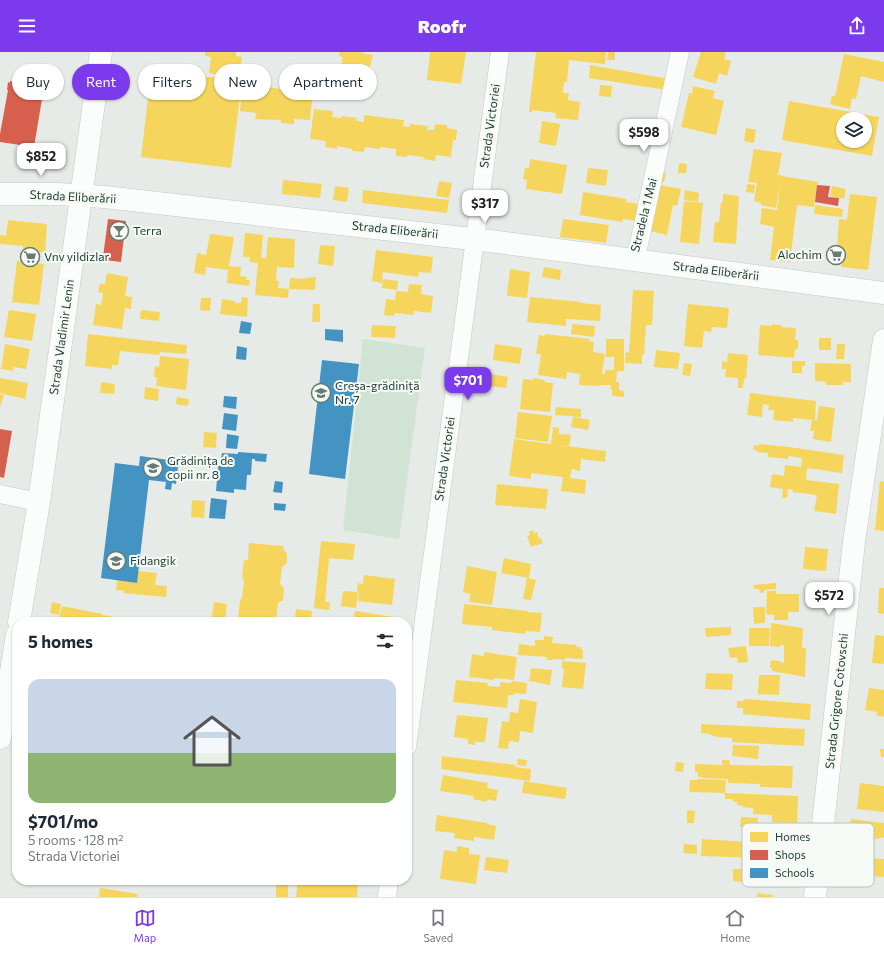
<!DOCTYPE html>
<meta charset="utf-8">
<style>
:root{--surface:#fff;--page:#f2f2f3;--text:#1f2937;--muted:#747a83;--line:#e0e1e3;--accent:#7c3aed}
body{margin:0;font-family:Commissioner,sans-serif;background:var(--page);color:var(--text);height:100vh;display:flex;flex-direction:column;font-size:15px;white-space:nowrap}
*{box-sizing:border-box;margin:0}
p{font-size:13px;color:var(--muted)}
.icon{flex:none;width:22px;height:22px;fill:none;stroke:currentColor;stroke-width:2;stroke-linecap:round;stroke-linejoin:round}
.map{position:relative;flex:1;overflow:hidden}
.drawer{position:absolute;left:12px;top:565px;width:400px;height:268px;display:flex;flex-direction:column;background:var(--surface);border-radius:16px;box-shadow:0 1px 3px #0004}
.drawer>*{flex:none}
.top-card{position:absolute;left:12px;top:12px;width:400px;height:36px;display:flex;gap:8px}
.controls{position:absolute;left:836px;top:60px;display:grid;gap:8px}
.controls a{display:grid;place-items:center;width:36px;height:36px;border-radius:50%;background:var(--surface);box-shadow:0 1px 3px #0004;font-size:20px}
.price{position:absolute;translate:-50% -34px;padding:0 9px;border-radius:8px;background:#fff;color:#222;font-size:13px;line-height:26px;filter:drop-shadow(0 1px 2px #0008)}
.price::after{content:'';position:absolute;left:50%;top:24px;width:12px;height:9px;margin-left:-6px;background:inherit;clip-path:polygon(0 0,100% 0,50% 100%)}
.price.active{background:var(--accent);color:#fff}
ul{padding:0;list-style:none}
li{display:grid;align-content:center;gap:8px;height:212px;padding:0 16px}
li span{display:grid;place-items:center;height:124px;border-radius:12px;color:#555}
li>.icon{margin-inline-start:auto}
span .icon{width:72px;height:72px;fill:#fffc;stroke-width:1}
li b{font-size:17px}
h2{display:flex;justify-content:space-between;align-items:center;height:48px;padding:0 16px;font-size:17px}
.chip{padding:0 14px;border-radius:18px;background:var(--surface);box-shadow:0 1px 3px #0004;font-size:14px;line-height:36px}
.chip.active{background:var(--accent);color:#fff}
header{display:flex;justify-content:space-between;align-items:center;height:52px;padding:0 16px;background:var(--accent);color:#fff;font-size:18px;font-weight:800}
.dock{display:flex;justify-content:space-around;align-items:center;height:56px;border-top:1px solid var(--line);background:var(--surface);font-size:11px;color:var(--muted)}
.dock a{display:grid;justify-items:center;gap:2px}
.dock .active{color:var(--accent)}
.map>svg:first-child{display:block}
</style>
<header><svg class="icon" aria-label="menu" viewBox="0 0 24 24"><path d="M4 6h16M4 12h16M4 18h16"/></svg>Roofr<svg class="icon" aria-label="share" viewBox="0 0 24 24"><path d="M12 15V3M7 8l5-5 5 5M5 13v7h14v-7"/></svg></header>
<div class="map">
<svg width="884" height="845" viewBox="0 0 884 845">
<rect width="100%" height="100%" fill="#e6ebe8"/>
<polygon fill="#d0e3d4" points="363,287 425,296 399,487 343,478"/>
<g fill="#f6d55c" fill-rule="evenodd">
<polygon points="205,0 236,0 236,4 242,5 239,25 209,21 211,5 205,4"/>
<polygon points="340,0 362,0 362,1 373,3 369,19 341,14 343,5 339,4"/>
<polygon points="430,0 466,0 461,32 427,28"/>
<polygon points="536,0 606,0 605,12 569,8 567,30 564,30 563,41 569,41 568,48 580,50 578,68 555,66 556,61 532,58 532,60 529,60"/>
<polygon points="608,0 615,0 615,8 607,8"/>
<polygon points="701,0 726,0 724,7 731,9 727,24 719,21 716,32 693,25"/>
<polygon points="844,2 884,10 884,30 861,24 856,47 852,46 850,57 830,52 832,44 835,44"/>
<polygon points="152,12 178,15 177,21 242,29 231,116 141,105"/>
<polygon points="590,13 669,27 667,38 589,26"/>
<polygon points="243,29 263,31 262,38 268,38 268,35 286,38 286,41 293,41 294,36 313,38 310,68 294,67 294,72 281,71 281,68 255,67 256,61 240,59"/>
<polygon points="600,33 612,34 611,45 599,44"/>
<polygon points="693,34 715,39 713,46 724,49 716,83 681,75 689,41 692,42"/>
<path d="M789,49L879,65L872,104L782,88ZM843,67H865V89H843Z"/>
<polygon points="314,57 333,59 332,65 341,66 342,64 357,66 356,69 358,69 364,70 364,63 404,68 403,74 410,75 410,72 428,74 427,78 434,78 435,72 447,73 447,76 457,78 456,88 453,88 451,105 436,103 435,109 423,107 424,105 407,103 407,105 396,104 396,97 380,95 380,97 365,95 364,100 352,99 352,97 337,94 337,97 325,95 326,89 310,87"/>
<polygon points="542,69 560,72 556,94 539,91"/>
<polygon points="746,76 756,78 754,91 744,89"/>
<polygon points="754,97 782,101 778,123 781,123 781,124 818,130 814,155 797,153 790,210 770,208 774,175 760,172 762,156 777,158 780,131 776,156 761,153 761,151 754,149 757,131 748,130"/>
<polygon points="530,107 567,113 562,142 526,137 527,128 523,127 525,116 529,116"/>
<polygon points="679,111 687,112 686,121 678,121"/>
<polygon points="588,116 608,118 606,134 586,131"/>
<polygon points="662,120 666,121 664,130 659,129"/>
<polygon points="283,128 322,132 320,146 282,142"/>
<polygon points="439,129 452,131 449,146 436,144"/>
<polygon points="747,132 755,133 754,141 746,140"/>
<polygon points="660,133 681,137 677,154 673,153 667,183 650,179"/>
<polygon points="335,134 349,136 347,150 333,148"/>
<polygon points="832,134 846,137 844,147 830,144"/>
<polygon points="363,138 449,148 447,161 362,151"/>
<polygon points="685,138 699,141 698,150 684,148"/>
<polygon points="583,140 627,147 626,150 639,152 636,169 623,167 622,170 580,163"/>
<polygon points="723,142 739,144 736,192 713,190 715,170 719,170 721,150 723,150"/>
<polygon points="850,142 877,145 868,218 841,215 842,199 837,194 839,167 847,168"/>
<polygon points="684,149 703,151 699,192 680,190"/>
<polygon points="815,153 843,157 842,165 814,162"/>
<polygon points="563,167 609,173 606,191 560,185"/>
<polygon points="8,168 47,172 45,201 23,199 23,194 0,192 0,183 6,184"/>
<polygon points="245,181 263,183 261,206 266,206 268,185 295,187 294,216 277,215 276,229 279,229 278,236 289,237 288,246 255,243 258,211 249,210 250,205 243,205"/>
<polygon points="210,182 234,185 229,214 241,215 240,224 247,225 246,228 250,228 249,234 227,231 228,218 206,215 205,223 194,221 197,201 206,203"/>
<polygon points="320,193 335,194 333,214 318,212"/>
<polygon points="376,198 433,205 431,221 419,220 418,225 383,220 382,231 372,229"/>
<polygon points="17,209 44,212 39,253 12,250"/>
<polygon points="544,215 561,218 560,228 542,225"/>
<polygon points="510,217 530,220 527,246 507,244"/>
<polygon points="107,221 128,225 125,244 132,245 131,257 125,256 122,277 93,273 96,252 101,253 103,241 98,240 100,232 105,232"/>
<polygon points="316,225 315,238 289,237 290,226 305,227 305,226"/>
<polygon points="383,227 398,229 397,238 382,236"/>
<polygon points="409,232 422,233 421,242 433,244 431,261 414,259 413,263 395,261 394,264 384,263 386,247 395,248 396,239 408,240"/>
<polygon points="633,238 654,239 652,273 646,273 644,303 642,302 642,312 625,311 626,300 629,301"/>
<polygon points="242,245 248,246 247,265 220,262 222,247 235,249 235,251 241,251"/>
<polygon points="530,245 581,250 581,251 601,253 600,269 566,267 566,274 527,270"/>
<polygon points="201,246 211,246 210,259 200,258"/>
<polygon points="313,252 320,252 320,270 312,270"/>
<polygon points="688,252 729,256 727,276 712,275 711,280 704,279 702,296 684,294"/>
<polygon points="9,258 36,262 32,289 4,285"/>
<polygon points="141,258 160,260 159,269 140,267"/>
<polygon points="572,272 595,274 594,285 571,282"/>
<polygon points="772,272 782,273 781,275 796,276 795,288 798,288 798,297 795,297 794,306 758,303 760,273 772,274"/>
<polygon points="372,273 396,274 395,286 371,285"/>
<polygon points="88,282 187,293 186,302 160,300 159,303 120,299 118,313 112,313 112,317 85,314"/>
<polygon points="545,282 590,287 589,289 594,290 593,300 605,302 602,322 605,322 605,318 614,318 614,305 606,305 606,287 624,287 624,319 617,319 616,330 619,330 619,338 624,339 624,345 612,344 612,337 610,337 611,333 601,333 601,334 579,333 580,322 567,320 566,327 538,323 541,302 536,302 539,283 545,284"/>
<rect x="819" y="286" width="12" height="12"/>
<polygon points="5,292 30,297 26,317 14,315 13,319 1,317"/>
<polygon points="495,292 522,296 520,312 493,308"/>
<polygon points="837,292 845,292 844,307 836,307"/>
<polygon points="656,298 680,301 678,317 654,315"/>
<polygon points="728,301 748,303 746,327 744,327 743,336 738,336 738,326 725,325 726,317 722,317 722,309 727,310"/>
<polygon points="160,304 189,307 186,338 156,334 157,326 154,325 155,314 159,315"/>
<polygon points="792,309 805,309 805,314 802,314 802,321 792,321"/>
<polygon points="684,311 692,312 690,324 682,323"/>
<polygon points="815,311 851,312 851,330 843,330 843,333 826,333 826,330 815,329"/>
<polygon points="491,322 508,325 506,336 489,334"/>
<polygon points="0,326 28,331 25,347 0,341"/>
<polygon points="533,326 545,328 544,330 553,331 550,360 520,357 523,327 533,328"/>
<polygon points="101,330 115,332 114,342 100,341"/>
<polygon points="145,335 159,337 158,349 144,347"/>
<polygon points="750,341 816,349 815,368 817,369 819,354 835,356 831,390 813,387 814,379 810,379 812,368 793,366 793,370 773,368 774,358 768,358 769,353 763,352 762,365 747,363"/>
<polygon points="0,342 4,343 0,355"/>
<polygon points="177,345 189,347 188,354 176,352"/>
<polygon points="556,355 581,357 581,365 555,363"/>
<polygon points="518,360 552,364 548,390 515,386"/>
<polygon points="573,365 590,368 588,378 571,375"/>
<polygon points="553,375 559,376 559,382 571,383 569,394 559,393 606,399 605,410 581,407 580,419 572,417 570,426 586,428 585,442 561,439 563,425 531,421 531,427 509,424 514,387 551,392"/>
<polygon points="204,380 217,381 216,396 203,395"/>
<polygon points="759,392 789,395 844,403 842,421 807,416 806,428 839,432 836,462 814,459 817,443 793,440 793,438 788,437 787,446 782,446 783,437 770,435 772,422 784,424 785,413 801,415 802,406 789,404 788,407 768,405 768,401 756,400 757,398 753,398 754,393 758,394"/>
<polygon points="880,429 884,430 884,479 875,478"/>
<polygon points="497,432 548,437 546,457 495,453"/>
<polygon points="192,448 205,449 204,466 191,465"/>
<polygon points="533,478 534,481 537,480 539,487 541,486 543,491 531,495 527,484 530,483 529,480"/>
<polygon points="321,489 355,492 353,508 329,506 325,550 330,550 329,558 314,556"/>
<polygon points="249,491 284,494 283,496 287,502 287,511 282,515 280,532 284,536 283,548 278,551 276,570 240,570 240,568 238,567 240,548 242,546 244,529 242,525 244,508 248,508"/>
<polygon points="805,495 828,497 826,519 803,517"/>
<polygon points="504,506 531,512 529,526 501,521"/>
<polygon points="467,514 497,520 492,553 469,550 470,542 463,540"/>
<polygon points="138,519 157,521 155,533 167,534 166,545 123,541 124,539 116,538 117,528 137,531"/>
<polygon points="364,523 395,527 392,553 358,549 359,540 357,540 358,531 363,532"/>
<polygon points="527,526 536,528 531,548 523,547"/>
<polygon points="776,531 776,537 764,538 764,540 760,541 759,537 754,537 753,533"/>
<polygon points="879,536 884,536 884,562 878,561"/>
<polygon points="343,539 358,540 356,556 341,554"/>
<polygon points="767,539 776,539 776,542 799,542 799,560 788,560 788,568 774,568 774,563 766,562"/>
<polygon points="52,550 61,552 59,563 50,561"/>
<polygon points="214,550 227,552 225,570 211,570"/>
<polygon points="464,552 528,559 528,560 542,561 540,580 526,579 525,582 492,578 492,575 462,572"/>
<polygon points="62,554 102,562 102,563 144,570 58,570"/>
<polygon points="753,555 765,555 765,571 754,572"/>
<polygon points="296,557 312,559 311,568 295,567"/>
<polygon points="355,559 393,565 392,570 353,570"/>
<polygon points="771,571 803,576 802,596 806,596 805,625 772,619 772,616 770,616 771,608 780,609 780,610 784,611 784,593 780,593 780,595 770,594"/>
<polygon points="731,575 731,583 706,585 705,576"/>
<polygon points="749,576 770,576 769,594 749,594"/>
<polygon points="875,583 884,584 884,612 872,611"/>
<polygon points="544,584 553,585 552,591 577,593 576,595 581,595 581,597 583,598 583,607 565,606 565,608 552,607 552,608 547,608 547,605 518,603 519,592 535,594 535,588 544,588"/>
<polygon points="746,594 748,610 738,611 737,605 730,606 728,596"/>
<polygon points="484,600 517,605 514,628 494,626 494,628 469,625 472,602 484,604"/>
<polygon points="562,609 586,611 583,637 562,635 564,617 562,617"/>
<polygon points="531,616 552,618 550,633 529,629"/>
<polygon points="706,621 733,622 732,638 705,637"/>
<polygon points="759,623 780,623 779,643 758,642"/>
<polygon points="456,628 488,631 487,634 500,635 500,630 511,631 512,629 527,631 526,642 514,641 514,643 508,643 507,656 453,650"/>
<polygon points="869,636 884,638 884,665 876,663 877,660 865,658"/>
<polygon points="520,647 537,650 533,681 520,679 519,690 509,689 508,697 498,696 502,669 509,670 510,660 518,661"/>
<polygon points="744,647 811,652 810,668 743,662 743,656 737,656 737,649 743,649"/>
<polygon points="457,663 488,666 485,690 475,690 475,693 468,692 468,687 454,685"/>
<polygon points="701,672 805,677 804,694 732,690 732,686 717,685 709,682 701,681"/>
<polygon points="733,693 759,694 758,707 732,704"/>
<polygon points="880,697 884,697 884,705 881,705"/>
<polygon points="442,704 516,713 515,715 531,717 530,729 441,717"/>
<polygon points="518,707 527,708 526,714 517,713"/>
<polygon points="722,708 729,708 730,713 793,714 792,736 760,735 760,732 728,731 728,727 702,726 702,725 698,725 698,720 695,720 695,712 722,713"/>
<polygon points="676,710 684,711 683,720 675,719"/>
<polygon points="443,723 488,731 487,736 498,738 496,749 487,747 487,750 473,747 474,744 440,739"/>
<polygon points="698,727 726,728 725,741 798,744 797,771 772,770 772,763 753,762 753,756 742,755 743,754 737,753 737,750 733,750 733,747 725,747 725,741 689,740 690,728 698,728"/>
<polygon points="524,729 567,736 565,747 522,741"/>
<polygon points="860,731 884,734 884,760 857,757"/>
<polygon points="687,758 695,759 694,771 687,771"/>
<polygon points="437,763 487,771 487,772 496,774 494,788 474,785 474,789 454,786 455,781 435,779"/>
<polygon points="741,765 758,766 757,777 740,775"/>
<polygon points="851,767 884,771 884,786 880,785 879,787 850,784"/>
<polygon points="767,780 793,782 791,803 758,800 758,806 701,804 702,787 747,790 747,794 759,795 760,786 766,786"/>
<polygon points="684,792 697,793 697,802 683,801"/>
<polygon points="457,794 469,796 469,802 480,803 476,832 440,827 444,798 457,800"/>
<polygon points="486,805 509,808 507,821 484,818"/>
<polygon points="850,805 884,807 884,825 849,822"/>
<polygon points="742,807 769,808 768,828 743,827 743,830 733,829 733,817 741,817"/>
<polygon points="298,828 334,828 358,831 357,845 296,845"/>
<rect x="276" y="833" width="12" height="12"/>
<polygon points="100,836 138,842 137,845 99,845"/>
<polygon points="757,841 773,843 773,845 757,845"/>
</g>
<g fill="#d6604d">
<polygon points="10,29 44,35 34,95 0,90 0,82 8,38 7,38 8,30 10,31"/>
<polygon points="817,133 830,134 828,145 839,146 838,154 815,150"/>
<polygon points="108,167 126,169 121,210 105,208 105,205 103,205"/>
<polygon points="0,377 12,379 4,426 0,425"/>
</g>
<g fill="#4393c3">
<polygon points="241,269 252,271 250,282 239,281"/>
<polygon points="325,277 343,278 343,290 325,288"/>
<polygon points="237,294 247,296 246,308 236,307"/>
<polygon points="322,308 359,312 345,427 309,422"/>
<polygon points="224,344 237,345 236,357 223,355"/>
<polygon points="224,361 238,363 236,379 222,377"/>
<polygon points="227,382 239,384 237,397 226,396"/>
<polygon points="238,400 267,402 266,410 255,409 255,407 252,407 251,423 247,423 246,438 234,437 234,441 216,439 218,414 220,414 222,401 238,402"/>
<polygon points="140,404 169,408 169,405 179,406 176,432 172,431 171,438 165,437 166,430 149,428 137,531 101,526 115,411 139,414"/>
<polygon points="275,429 283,430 282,441 273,440"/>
<polygon points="211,446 227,448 225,467 209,466"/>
<polygon points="274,451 286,452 285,459 274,458"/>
</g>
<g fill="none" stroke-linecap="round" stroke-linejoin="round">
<g stroke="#c3c8c5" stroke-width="19">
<g id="street">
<polyline points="632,209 639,192 680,0"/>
<polyline points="0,442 39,450"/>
<polyline points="407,695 500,0"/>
<polyline points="387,845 389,828"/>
</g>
</g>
<g stroke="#c2c9c5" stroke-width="23">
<g id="secondary">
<polyline points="0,142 58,142 105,145 498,190 884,241"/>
<polyline points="19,570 39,450 101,0"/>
<polyline points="0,686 17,583"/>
<polyline points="815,845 854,490 884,288"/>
</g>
</g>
<use href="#street" stroke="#fbfcfc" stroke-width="18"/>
<use href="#secondary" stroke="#fbfcfc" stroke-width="22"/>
</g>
<defs>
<g id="bar-ring" transform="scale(1)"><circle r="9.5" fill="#f5faf7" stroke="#687b73" stroke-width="1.5"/><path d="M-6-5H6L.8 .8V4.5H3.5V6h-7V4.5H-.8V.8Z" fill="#687b73"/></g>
<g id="supermarket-ring" transform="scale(1)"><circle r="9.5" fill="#f5faf7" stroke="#687b73" stroke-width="1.5"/><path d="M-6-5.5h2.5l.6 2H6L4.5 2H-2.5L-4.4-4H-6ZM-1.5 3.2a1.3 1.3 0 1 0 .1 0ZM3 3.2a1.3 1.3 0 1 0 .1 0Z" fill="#687b73"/></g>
<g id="school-ring" transform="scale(1)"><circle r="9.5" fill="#f5faf7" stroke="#687b73" stroke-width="1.5"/><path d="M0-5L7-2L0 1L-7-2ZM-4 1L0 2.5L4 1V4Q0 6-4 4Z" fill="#687b73"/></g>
</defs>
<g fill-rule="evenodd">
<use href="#bar-ring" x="119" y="179"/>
<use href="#supermarket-ring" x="836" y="203"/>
<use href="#supermarket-ring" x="30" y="205"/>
<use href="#school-ring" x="321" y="341"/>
<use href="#school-ring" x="153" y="416"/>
<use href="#school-ring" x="116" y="509"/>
</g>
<g text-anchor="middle" stroke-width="4" stroke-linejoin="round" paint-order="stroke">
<g font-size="12" fill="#243e34" stroke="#f5faf7">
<text transform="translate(490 74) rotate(-82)" y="4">Strada Victoriei</text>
<text transform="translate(73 145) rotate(3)" y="4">Strada Eliberării</text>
<text transform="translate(644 163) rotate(-76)" y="4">Stradela 1 Mai</text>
<text transform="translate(395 178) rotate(6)" y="4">Strada Eliberării</text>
<text transform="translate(716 219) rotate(7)" y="4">Strada Eliberării</text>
<text transform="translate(62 285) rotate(-82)" y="4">Strada Vladimir Lenin</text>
<text transform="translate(445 407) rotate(-82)" y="4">Strada Victoriei</text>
<text transform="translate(837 649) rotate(-84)" y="4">Strada Grigore Cotovschi</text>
</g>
<g font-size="12" fill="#243e34" stroke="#f5faf7" text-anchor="start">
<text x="133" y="183">Terra</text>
<text x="822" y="207" text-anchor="end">Alochim</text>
<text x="44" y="209">Vnv yildizlar</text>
<text x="335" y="338">Creșa-grădiniță<tspan x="335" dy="14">Nr. 7</tspan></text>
<text x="167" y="413">Grădinița de<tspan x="167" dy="14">copii nr. 8</tspan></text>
<text x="130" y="513">Fidangik</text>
</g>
</g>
<rect x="742" y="771" width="132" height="64" rx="6" fill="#f5faf7" stroke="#b6c2bc" stroke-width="1"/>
<rect x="750" y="780" width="18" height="10" fill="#f6d55c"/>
<rect x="750" y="798" width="18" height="10" fill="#d6604d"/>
<rect x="750" y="816" width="18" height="10" fill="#4393c3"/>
<g font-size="11" fill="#243e34">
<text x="775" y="789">Homes</text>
<text x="775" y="807">Shops</text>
<text x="775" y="825">Schools</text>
</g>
</svg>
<div class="controls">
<a><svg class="icon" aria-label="layers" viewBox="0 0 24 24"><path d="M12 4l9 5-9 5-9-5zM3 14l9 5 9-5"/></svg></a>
</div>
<b class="price" style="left:644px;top:101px">$598</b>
<b class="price" style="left:41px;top:125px">$852</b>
<b class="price" style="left:485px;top:172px">$317</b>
<b class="price active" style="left:468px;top:349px">$701</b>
<b class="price" style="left:829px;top:564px">$572</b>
<div class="top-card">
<a class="chip">Buy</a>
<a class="chip active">Rent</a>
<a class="chip">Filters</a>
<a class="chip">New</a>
<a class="chip">Apartment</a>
</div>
<section class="drawer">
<h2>5 homes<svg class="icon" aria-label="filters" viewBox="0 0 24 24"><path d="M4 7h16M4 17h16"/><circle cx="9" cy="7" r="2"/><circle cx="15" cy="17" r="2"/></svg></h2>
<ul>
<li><span style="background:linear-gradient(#c9d6e8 60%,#8fb573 0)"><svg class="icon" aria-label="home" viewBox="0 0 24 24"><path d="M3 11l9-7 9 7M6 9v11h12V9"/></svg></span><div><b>$701/mo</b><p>5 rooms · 128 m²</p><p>Strada Victoriei</p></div></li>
</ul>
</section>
</div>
<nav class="dock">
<a class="active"><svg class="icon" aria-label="map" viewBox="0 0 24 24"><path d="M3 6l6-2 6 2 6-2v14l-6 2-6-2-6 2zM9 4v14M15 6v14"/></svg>Map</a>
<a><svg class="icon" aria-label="saved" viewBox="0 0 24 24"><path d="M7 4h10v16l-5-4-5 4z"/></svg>Saved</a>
<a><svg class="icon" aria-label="home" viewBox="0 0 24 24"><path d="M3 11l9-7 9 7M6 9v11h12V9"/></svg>Home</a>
</nav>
